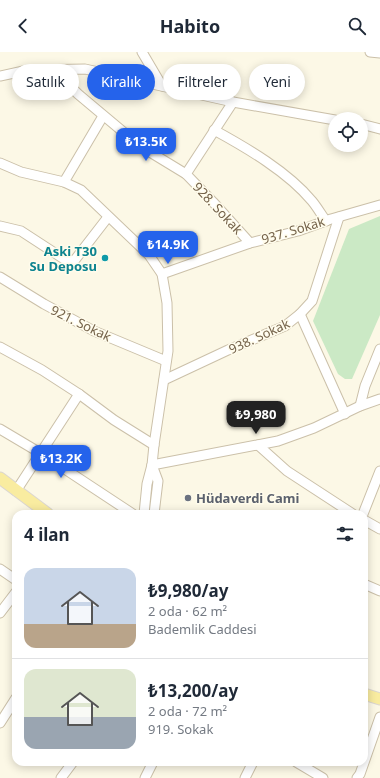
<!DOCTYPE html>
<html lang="tr">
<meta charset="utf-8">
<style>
:root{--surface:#fff;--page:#f6f6f7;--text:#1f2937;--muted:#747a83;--line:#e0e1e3;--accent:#2563eb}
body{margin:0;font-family:"Noto Sans",sans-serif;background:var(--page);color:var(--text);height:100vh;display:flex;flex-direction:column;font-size:15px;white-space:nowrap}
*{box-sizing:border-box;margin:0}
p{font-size:13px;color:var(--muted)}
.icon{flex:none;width:22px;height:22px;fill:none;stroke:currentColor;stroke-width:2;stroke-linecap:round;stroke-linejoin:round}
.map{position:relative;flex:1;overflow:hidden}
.details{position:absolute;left:12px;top:458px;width:356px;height:256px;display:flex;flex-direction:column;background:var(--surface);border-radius:12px;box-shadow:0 2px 10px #0003}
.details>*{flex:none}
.guide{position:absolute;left:12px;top:12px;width:356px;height:36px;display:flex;gap:8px}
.controls{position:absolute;left:328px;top:60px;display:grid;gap:8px}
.controls a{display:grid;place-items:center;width:40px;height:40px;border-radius:50%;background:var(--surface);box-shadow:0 2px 10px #0003;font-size:20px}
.price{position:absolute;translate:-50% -34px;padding:0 9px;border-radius:8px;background:var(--accent);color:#fff;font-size:13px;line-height:26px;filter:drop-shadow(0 1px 2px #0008)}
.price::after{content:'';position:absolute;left:50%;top:24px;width:12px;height:9px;margin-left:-6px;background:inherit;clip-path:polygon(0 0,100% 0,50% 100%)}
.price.selected{background:#222;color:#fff}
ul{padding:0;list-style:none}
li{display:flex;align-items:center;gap:12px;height:100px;padding:0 12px}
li+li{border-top:1px solid var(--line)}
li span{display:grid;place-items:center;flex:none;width:112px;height:80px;border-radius:12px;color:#555}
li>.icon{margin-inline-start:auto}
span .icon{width:48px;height:48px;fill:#fffc;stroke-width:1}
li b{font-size:17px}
h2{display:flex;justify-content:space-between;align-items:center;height:48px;padding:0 12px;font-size:17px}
.pill{padding:0 14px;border-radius:18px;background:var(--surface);box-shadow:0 2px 10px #0003;font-size:14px;line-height:36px}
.pill.selected{background:var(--accent);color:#fff}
header{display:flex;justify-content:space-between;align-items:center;height:52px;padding:0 12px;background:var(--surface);font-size:18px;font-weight:700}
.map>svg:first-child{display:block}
</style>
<header><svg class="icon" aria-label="back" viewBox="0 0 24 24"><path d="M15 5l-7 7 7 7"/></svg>Habito<svg class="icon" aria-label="search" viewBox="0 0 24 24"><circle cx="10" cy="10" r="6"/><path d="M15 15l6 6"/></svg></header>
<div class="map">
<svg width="380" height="726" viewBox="0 0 380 726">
<rect width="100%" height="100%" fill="#fcf8e6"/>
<polygon fill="#cbe9c5" points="380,164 380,263 352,327 345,327 338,322 313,269 349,177"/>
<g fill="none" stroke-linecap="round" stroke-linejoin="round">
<g stroke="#cbc0a9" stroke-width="11">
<g id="minor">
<polyline points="142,0 162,34"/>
<polyline points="370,0 380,1"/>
<polyline points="54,18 78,42 140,94 186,122 213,150 250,191"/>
<polyline points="0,24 28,18 85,17 233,50 335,68"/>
<polyline points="361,72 380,77"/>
<path d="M214,78C247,96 288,120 312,149C317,155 321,162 326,169"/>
<polyline points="0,111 21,120 64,130 81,138 149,203 162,222 167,251 168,299 154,393 152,413 147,432 144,462"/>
<polyline points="186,122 233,50"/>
<polyline points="64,130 103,64"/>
<polyline points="0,174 21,179 64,207 74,209 108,165"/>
<polyline points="162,222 250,191 298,179 331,167 380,153"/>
<polyline points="0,225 44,252 94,279 166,309"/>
<polyline points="300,262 345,362"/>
<polyline points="0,295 42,318 79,342 114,368 154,393"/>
<polyline points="164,328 228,298 285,274 300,262 312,249 339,165"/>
<polyline points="360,354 365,334 380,297"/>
<polyline points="0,377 42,402 133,462"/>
<polyline points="258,393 287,419 353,462"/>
<polyline points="152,413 278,389 314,376 360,354 380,347"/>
<polyline points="152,413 158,429 154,462"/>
<polyline points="16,439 79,342"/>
<polyline points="363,462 380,419"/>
<polyline points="364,468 380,477"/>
<polyline points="0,517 16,528"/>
<polyline points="364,532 380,539"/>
<polyline points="0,561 16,540"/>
<polyline points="0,671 16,646"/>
<polyline points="296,710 323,726"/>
<polyline points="61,726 73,710"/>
<polyline points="145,726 153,710"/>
<polyline points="245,726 253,710"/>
<polyline points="357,726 360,722 380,665"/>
</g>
</g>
<g stroke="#dbd6d0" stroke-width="13">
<g id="major">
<polyline points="0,426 48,462"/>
<polyline points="364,642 380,647"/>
</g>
</g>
<use href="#minor" stroke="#fff" stroke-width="9"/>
<use href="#major" stroke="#f9eca0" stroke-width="11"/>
</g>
<circle fill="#0f9aa8" stroke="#fffcec" stroke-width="1.5" cx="105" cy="206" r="4"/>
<circle fill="#6b7280" stroke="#fffcec" stroke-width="1.5" cx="188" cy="446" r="4"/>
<g text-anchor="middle" stroke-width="3" stroke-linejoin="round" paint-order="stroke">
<g font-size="13" fill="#75634b" stroke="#fffcec">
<text transform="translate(218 156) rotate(47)" y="5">928. Sokak</text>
<text transform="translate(293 178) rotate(-17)" y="5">937. Sokak</text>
<text transform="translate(81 271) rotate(26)" y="5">921. Sokak</text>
<text transform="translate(259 284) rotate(-25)" y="5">938. Sokak</text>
</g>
<g font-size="13" font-weight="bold" fill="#0d838f" stroke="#fffcec" text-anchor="end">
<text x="97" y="204">Aski T30<tspan x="97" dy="15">Su Deposu</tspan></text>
</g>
<g font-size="13" font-weight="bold" fill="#5b616d" stroke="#fffcec" text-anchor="start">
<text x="196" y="451">Hüdaverdi Cami</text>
</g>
</g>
</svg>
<div class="controls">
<a><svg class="icon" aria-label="locate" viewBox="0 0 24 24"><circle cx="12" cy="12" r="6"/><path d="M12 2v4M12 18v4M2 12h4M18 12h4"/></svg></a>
</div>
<b class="price" style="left:146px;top:110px">₺13.5K</b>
<b class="price" style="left:168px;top:213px">₺14.9K</b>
<b class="price selected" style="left:256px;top:383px">₺9,980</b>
<b class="price" style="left:61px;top:427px">₺13.2K</b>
<div class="guide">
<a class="pill">Satılık</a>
<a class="pill selected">Kiralık</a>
<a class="pill">Filtreler</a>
<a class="pill">Yeni</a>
</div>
<section class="details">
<h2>4 ilan<svg class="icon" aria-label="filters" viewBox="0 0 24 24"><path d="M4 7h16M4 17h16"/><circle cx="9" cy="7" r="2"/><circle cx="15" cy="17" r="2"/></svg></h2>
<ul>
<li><span style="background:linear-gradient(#c9d6e8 70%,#b9a48a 0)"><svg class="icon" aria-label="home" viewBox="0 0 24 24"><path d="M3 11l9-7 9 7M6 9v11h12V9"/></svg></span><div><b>₺9,980/ay</b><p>2 oda · 62 m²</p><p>Bademlik Caddesi</p></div></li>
<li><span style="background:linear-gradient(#dfe7d0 60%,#9aa5b1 0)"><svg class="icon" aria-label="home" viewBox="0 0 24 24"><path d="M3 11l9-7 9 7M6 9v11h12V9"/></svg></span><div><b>₺13,200/ay</b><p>2 oda · 72 m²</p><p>919. Sokak</p></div></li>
</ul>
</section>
</div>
